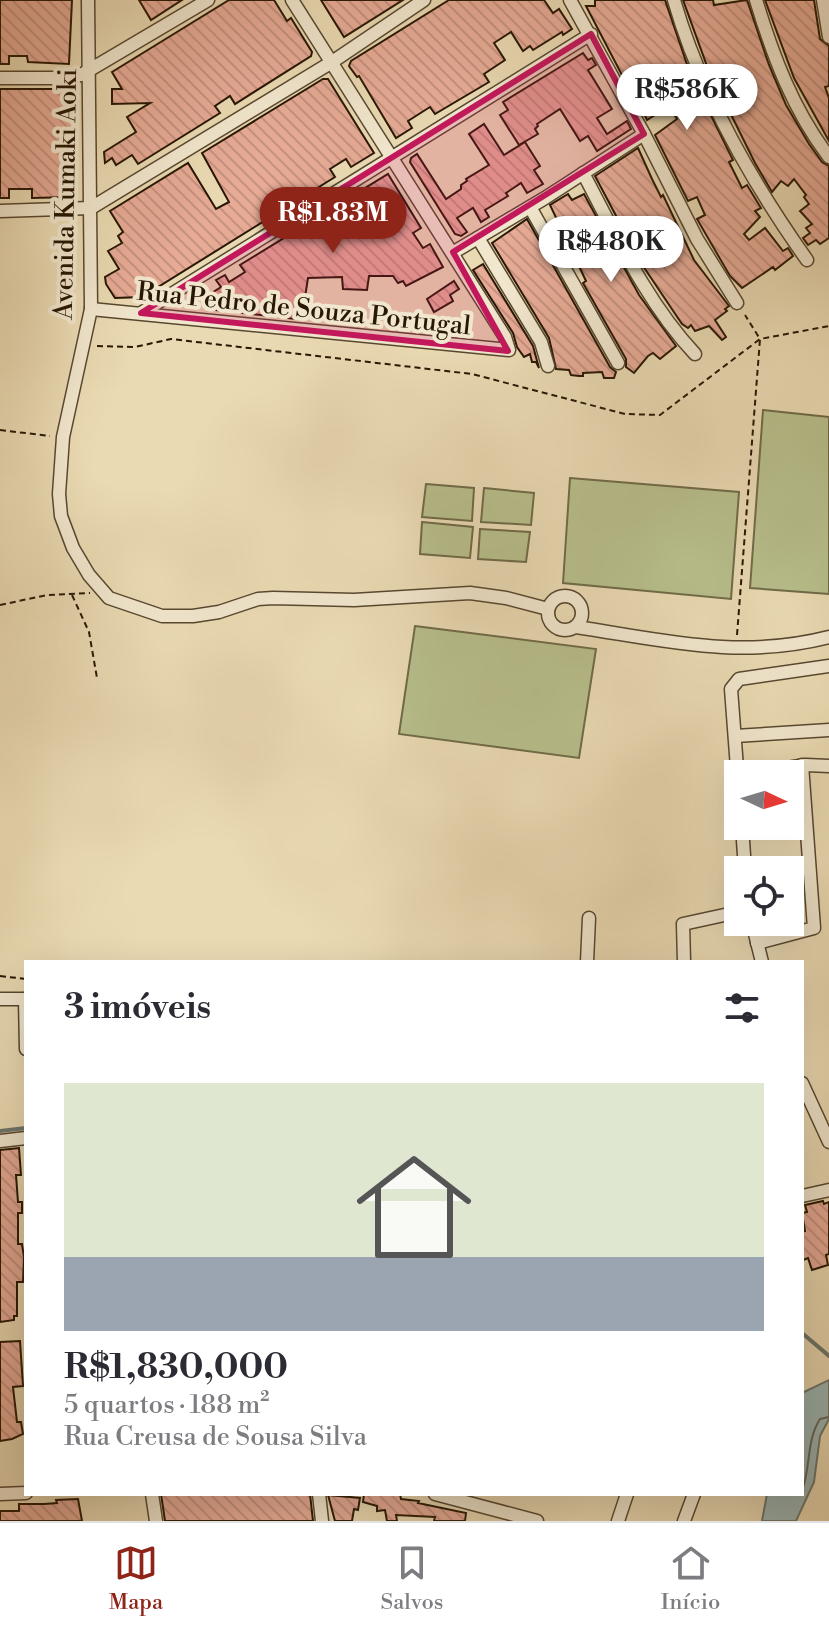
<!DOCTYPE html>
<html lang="pt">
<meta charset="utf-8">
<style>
:root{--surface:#fff;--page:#f2f2f3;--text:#2b2b33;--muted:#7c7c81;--line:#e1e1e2;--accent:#8f2418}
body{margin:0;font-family:"Libre Bodoni",serif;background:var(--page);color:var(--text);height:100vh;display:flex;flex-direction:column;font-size:30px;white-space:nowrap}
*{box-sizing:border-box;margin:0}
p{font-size:26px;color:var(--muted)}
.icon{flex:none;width:44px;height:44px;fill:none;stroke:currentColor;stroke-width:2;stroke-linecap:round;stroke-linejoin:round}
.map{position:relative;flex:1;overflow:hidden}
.drawer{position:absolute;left:24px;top:960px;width:780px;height:536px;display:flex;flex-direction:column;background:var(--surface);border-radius:0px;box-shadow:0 8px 32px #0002}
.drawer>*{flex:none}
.needle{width:52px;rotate:94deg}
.fabs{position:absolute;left:724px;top:760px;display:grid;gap:16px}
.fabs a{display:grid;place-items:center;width:80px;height:80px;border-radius:0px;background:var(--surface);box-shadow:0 8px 32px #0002;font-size:40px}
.price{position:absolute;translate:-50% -68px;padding:0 18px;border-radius:28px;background:#fff;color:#222;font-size:26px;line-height:52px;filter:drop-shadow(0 2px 4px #0008)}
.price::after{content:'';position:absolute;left:50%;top:48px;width:24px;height:18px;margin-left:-12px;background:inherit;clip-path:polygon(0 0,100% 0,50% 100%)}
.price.selected{background:var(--accent);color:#fff}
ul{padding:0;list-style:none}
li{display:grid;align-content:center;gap:16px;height:424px;padding:0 40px}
li span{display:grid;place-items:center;height:248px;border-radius:0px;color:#555}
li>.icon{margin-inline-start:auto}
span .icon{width:144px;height:144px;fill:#fffc;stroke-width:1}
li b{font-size:34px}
h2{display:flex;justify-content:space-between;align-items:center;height:96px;padding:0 40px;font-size:34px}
.tabs{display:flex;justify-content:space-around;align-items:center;height:112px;border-top:2px solid var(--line);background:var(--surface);font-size:22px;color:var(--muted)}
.tabs a{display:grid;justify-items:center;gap:4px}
.tabs .selected{color:var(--accent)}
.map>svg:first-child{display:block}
</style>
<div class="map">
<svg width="829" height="1521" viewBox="0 0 829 1521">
<defs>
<pattern id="building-back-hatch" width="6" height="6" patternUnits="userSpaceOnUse" patternTransform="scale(2)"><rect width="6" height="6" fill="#e7ab96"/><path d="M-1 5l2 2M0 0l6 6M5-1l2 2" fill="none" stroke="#c69280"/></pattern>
</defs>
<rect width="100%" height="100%" fill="#eadab3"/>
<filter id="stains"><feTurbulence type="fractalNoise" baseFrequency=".0025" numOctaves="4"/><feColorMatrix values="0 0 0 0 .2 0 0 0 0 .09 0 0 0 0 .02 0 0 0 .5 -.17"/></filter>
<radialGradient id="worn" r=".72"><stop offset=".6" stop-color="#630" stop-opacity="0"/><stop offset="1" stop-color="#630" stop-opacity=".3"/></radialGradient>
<g fill="#b7bf8c" stroke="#706b48" stroke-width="2">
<polygon points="763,410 829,417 829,594 750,588"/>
<polygon points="570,478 739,492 731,599 563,583"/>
<polygon points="426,484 474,488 472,521 422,517"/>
<polygon points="484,488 534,493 531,525 481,522"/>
<polygon points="422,522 473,527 470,558 420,554"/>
<polygon points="480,529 530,532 526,562 478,559"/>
<polygon points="415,626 596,649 579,758 399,734"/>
</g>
<polygon fill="#9cb8b7" stroke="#6e786f" stroke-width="2" points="829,1380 829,1419 820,1436 814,1482 796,1521 762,1521 767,1494 802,1494 802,1393"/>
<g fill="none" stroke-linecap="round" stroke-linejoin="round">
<path stroke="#62685e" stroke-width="2" d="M802,1491C811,1467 806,1441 820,1419L829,1417"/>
<g stroke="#6e786f" stroke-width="4">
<polyline points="0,1131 26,1128"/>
<polyline points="802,1333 829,1356"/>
</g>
</g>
<g fill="url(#building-back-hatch)" stroke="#281704" stroke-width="2">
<polygon points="0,0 72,0 69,64 28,62 27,56 9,56 9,64 0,64"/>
<polygon points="139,0 182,0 151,20"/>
<polygon points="229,0 274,0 287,21 291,18 312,52 311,56 235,104 230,96 215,106 220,113 138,164 132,155 116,165 112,158 105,163 104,152 136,132 127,117 150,103 112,104 112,89 122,89 112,72"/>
<polygon points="321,0 403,0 344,37"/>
<polygon points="449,0 544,0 553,13 559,9 572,29 563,35 562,32 533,50 530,46 523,51 511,32 494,43 505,60 484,74 489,82 435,114 430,107 408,121 412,128 396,138 359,76 357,77 349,66 351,61"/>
<polygon points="595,0 665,0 690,73 733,160 729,162 742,188 747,185 761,208 755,211 760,217 744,234 749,240 765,228 783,251 788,248 793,256 775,270 773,267 742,288 730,276 697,219 705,215 697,197 688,201 655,135 677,119 669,106 647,120 628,77 624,79 586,6 595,6"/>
<polygon points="683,0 713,0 714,5 747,0 769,65 786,105 809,144 822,162 829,166 829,238 820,244 816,240 808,245 803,238 810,233 806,228 812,224 800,211 809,204 804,197 806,195 794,179 788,186 781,181 772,192 755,163 707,66"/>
<polygon points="765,0 814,0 820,39 829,46 829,86 825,87 829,98 829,141 794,78"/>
<polygon points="583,53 588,60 592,58 596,65 588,70 612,109 597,118 607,134 627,121 631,129 597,151 588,136 580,141 560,109 537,124 538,126 535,129 538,134 519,145 500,115 508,110 503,102"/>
<polygon points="323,79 328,79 374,153 351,167 346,159 330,169 335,177 142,297 115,298 106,284 105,277 119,269 108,251 122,243 118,236 123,232 110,211 188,163 216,209 229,202 202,153"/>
<polygon points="0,89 70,89 73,93 73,197 32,198 32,189 9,189 9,198 0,198"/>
<polygon points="484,124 504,155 525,142 540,166 534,170 543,184 527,193 521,183 506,193 508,196 485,210 489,217 481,222 473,208 457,218 467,232 461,236 455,234 410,162 411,158 417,154 446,199 461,189 461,185 467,181 466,179 489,165 469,134"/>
<polygon points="638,148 652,179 661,197 663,195 694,260 729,306 725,309 727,311 715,320 726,337 722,340 709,326 695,331 691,325 688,328 682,324 641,263 595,176"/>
<polygon points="388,174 421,228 413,233 423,248 430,244 443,267 406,286 403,281 398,283 393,276 369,276 367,290 343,289 342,277 308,278 303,310 296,309 295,319 216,310 207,296 221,287 216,280 225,275 229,282 245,272 240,265"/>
<polygon points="568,194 572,200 584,194 639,295 676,346 660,359 653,353 648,356 634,373 626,367 626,359 583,283 586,281 550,205"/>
<polygon points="527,219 610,367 616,372 614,378 604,378 602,372 583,373 583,376 579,376 571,375 569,370 556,369 549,338 492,243"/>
<polygon points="483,264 533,346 539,368 536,362 532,362 530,354 524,357 517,347 513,333 473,270"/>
<polygon points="454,281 459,289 450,295 453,301 434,312 427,299"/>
<polygon points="19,1148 21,1175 16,1175 18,1202 22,1202 22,1213 18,1213 18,1244 22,1244 24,1257 23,1282 17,1282 17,1316 14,1316 14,1320 0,1322 0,1150"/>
<polygon points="823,1201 824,1204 829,1202 829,1254 826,1255 828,1265 812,1270 808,1258 803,1260 802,1254 802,1232 805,1231 802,1213 807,1212 805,1205"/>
<polygon points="20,1341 23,1386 13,1387 17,1422 21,1422 23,1434 12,1439 0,1441 0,1342"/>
<polygon points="161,1494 310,1494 313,1521 165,1521"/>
<polygon points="364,1494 400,1494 401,1499 419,1501 418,1503 466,1513 465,1521 434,1521 435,1517 396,1515 397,1521 387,1521 385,1510 377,1511 377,1506 363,1502"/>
<polygon points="328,1495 360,1498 358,1510 354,1509 352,1521 335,1521"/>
<polygon points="78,1499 82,1521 0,1521 0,1511 19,1511 19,1504 44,1504 57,1503 56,1500"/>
</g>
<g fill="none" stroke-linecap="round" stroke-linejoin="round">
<g stroke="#584830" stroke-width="15">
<g id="minor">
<polyline points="88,0 91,309 63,437 59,494 61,516 73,548 89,575 109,598 162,616 193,616 219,612 258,599 273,598 354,600 470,593 506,598 548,609"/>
<polyline points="570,0 644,134 697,239 737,303"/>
<path d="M674,0C701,94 751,181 807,260"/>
<path d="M756,0C773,56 793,110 829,157"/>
<polyline points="823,0 829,37"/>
<polyline points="0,78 57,78 81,75 208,0"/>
<path d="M583,173C616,235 646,302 695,354"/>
<polyline points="530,207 618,363"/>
<polyline points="0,211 91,208 332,62 424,0"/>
<polyline points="478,238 541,342 548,366"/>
<polyline points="454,252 545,198 644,134"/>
<polyline points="91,309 509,350 505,337 292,0"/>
<polyline points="141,313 591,34"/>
<circle cx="565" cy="613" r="17"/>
<path d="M576,627C664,640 739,660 829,637"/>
<polyline points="735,736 829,730"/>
<polyline points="748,774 806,765 829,766"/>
<polyline points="738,781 731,689 739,679 829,666"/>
<polyline points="742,826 745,870"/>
<polyline points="752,922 762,962"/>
<polyline points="757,943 814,928 802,765"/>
<polyline points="587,962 589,918"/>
<polyline points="684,962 683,924 738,912"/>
<polyline points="0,999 26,999"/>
<polyline points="25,999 26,1049"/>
<polyline points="802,1083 829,1142"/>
<polyline points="0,1141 26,1138"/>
<polyline points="802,1196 829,1190"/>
<polyline points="0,1494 26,1493"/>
<polyline points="152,1494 156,1521"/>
<polyline points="319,1494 322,1521"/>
<polyline points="435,1494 537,1521"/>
<polyline points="618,1521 627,1494"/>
<polyline points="684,1521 694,1494"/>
</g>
</g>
<g stroke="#281704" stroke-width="2" stroke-dasharray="6 4" stroke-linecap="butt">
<polyline points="97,346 135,347 171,339 472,374 625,414 660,415 760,339 829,326"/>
<polyline points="0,430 50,436"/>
<polyline points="72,595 89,632 97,678"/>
<polyline points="0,605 47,595 90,593"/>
<polyline points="737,635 760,339 745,315"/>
<polyline points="0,976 26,979"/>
</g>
<use href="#minor" stroke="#f1e7ce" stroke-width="12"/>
</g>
<path fill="#c2185b" fill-opacity="0.2" stroke="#c2185b" stroke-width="6" stroke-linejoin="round" d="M591,34L644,134L453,252L508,351L141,313Z"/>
<g text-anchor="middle" stroke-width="8" stroke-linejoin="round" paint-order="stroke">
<g font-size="26" fill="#281704" stroke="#f1e7ce">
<text transform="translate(65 194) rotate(-89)" y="9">Avenida Kumaki Aoki</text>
<text transform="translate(304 308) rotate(6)" y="9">Rua Pedro de Souza Portugal</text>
</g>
</g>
<rect width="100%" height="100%" filter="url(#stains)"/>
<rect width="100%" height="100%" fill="url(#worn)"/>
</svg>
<div class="fabs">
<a><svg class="needle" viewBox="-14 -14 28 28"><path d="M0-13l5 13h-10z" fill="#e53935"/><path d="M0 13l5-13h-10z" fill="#7c7c81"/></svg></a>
<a><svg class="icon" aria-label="locate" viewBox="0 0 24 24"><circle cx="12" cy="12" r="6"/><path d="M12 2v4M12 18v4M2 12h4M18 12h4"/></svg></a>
</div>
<b class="price" style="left:687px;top:132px">R$586K</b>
<b class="price selected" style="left:333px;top:255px">R$1.83M</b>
<b class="price" style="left:611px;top:284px">R$480K</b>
<section class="drawer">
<h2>3 imóveis<svg class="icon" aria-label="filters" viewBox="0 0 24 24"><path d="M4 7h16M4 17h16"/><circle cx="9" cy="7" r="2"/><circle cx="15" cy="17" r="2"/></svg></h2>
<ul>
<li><span style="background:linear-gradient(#dfe7d0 70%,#9aa5b1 0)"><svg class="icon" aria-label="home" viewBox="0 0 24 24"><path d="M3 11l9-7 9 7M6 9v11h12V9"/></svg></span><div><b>R$1,830,000</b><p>5 quartos · 188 m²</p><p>Rua Creusa de Sousa Silva</p></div></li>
</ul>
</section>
</div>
<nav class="tabs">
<a class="selected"><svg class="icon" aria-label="map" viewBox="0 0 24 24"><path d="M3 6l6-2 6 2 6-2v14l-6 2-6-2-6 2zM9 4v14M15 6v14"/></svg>Mapa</a>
<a><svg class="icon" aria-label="saved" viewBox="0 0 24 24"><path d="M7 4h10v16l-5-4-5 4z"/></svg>Salvos</a>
<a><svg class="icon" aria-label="home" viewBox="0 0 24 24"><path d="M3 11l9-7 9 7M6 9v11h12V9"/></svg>Início</a>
</nav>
